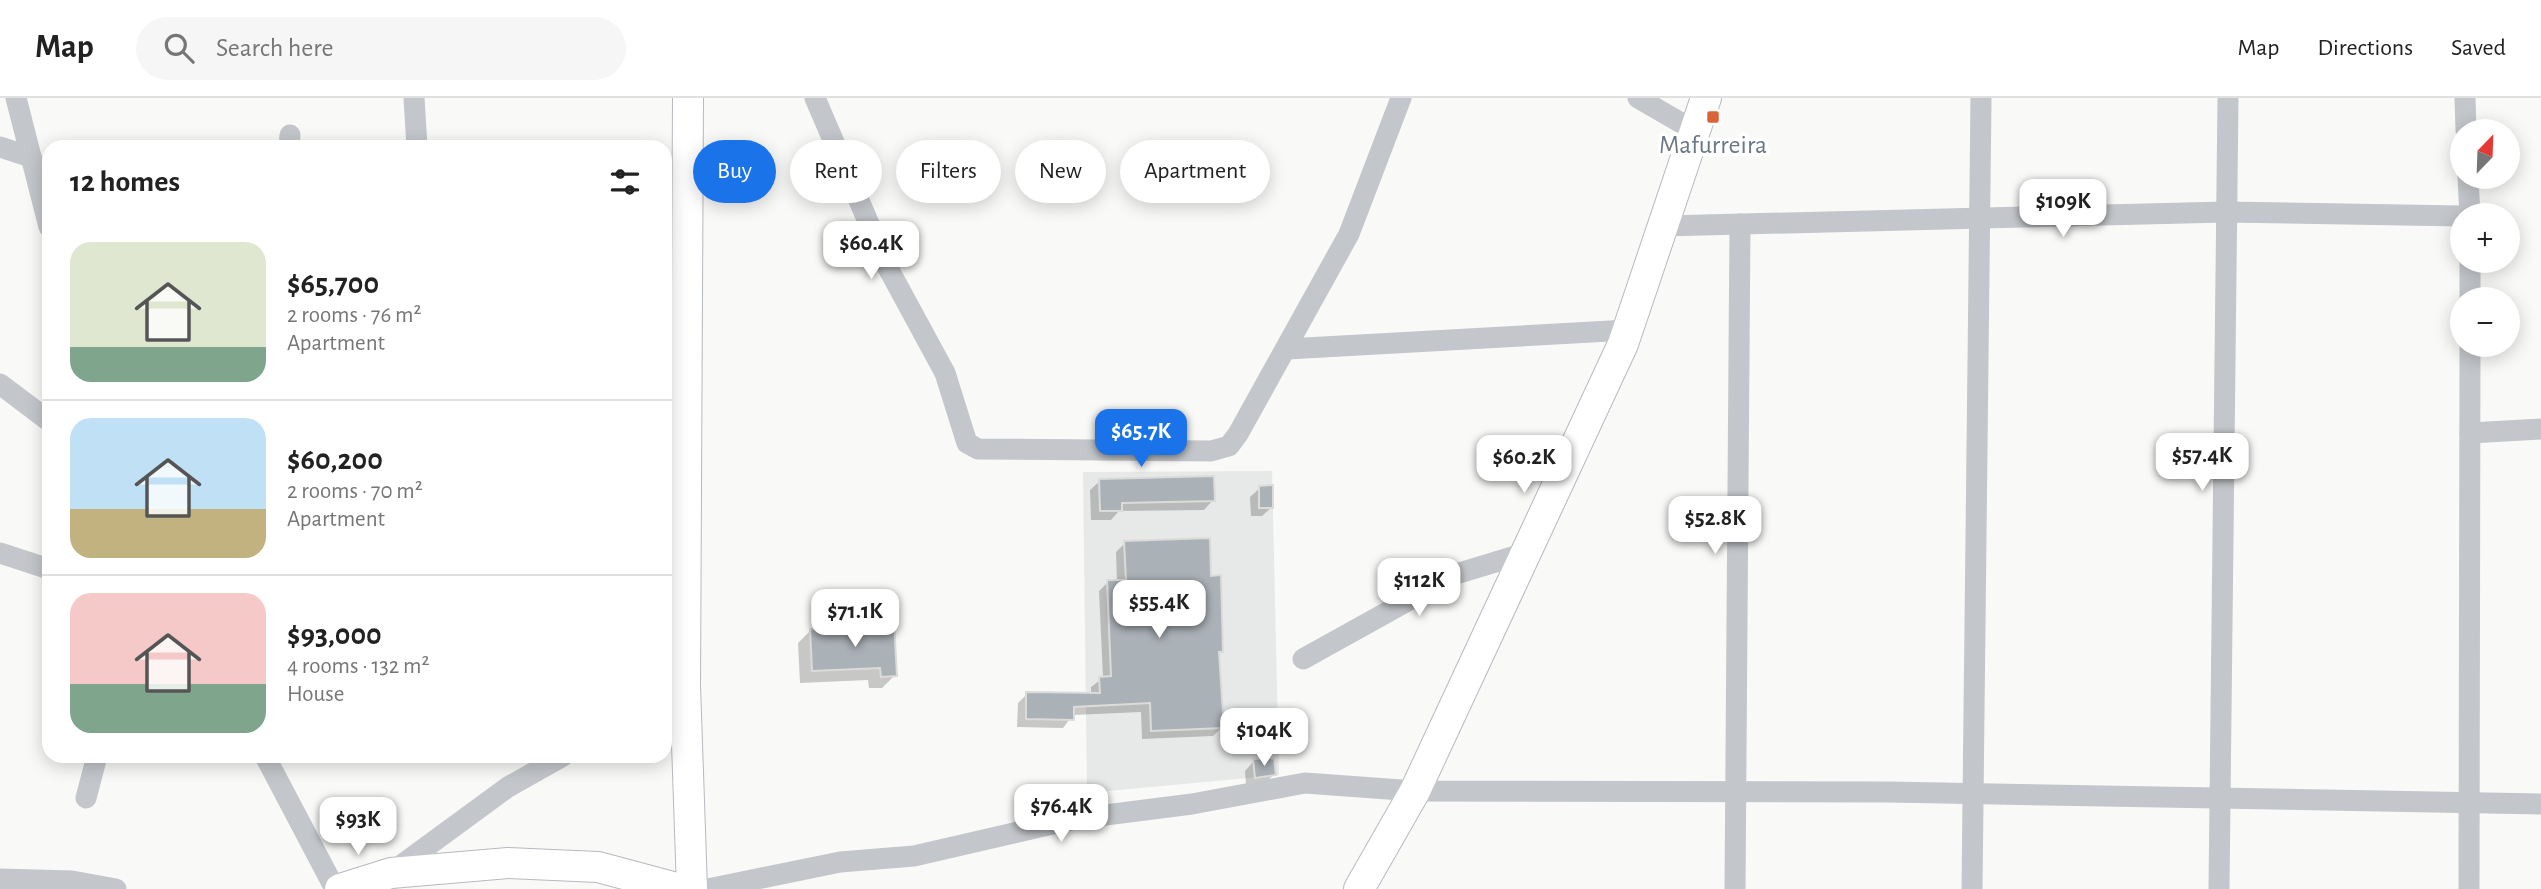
<!DOCTYPE html>
<meta charset="utf-8">
<style>
:root{--surface:#fff;--page:#f6f6f6;--text:#222;--muted:#767676;--line:#e0e0e0;--accent:#1a73e8}
body{margin:0;font-family:"Alegreya Sans",sans-serif;background:var(--page);color:var(--text);height:100vh;display:flex;flex-direction:column;font-size:26px;white-space:nowrap}
*{box-sizing:border-box;margin:0}
p{font-size:23px;color:var(--muted)}
.icon{flex:none;width:38px;height:38px;fill:none;stroke:currentColor;stroke-width:2;stroke-linecap:round;stroke-linejoin:round}
.map{position:relative;flex:1;overflow:hidden}
.drawer{position:absolute;left:42px;top:42px;width:630px;height:623px;display:flex;flex-direction:column;background:var(--surface);border-radius:21px;box-shadow:0 4px 18px #0003}
.drawer>*{flex:none}
.guide{position:absolute;left:693px;top:42px;width:665px;height:63px;display:flex;gap:14px}
.needle{width:46px;rotate:23deg}
.fabs{position:absolute;left:2450px;top:21px;display:grid;gap:14px}
.fabs a{display:grid;place-items:center;width:70px;height:70px;border-radius:50%;background:var(--surface);box-shadow:0 4px 18px #0003;font-size:35px}
.price{position:absolute;translate:-50% -60px;padding:0 16px;border-radius:14px;background:#fff;color:#222;font-size:23px;line-height:46px;filter:drop-shadow(0 2px 4px #0008)}
.price::after{content:'';position:absolute;left:50%;top:42px;width:21px;height:16px;margin-left:-10px;background:inherit;clip-path:polygon(0 0,100% 0,50% 100%)}
.price.on{background:var(--accent);color:#fff}
ul{padding:0;list-style:none}
li{display:flex;align-items:center;gap:21px;height:175px;padding:0 28px}
li+li{border-top:2px solid var(--line)}
li span{display:grid;place-items:center;flex:none;width:196px;height:140px;border-radius:21px;color:#555}
li>.icon{margin-inline-start:auto}
span .icon{width:84px;height:84px;fill:#fffc;stroke-width:1}
li b{font-size:30px}
h2{display:flex;justify-content:space-between;align-items:center;height:84px;padding:0 28px;font-size:30px}
.tag{padding:0 24px;border-radius:32px;background:var(--surface);box-shadow:0 4px 18px #0003;font-size:24px;line-height:63px}
.tag.on{background:var(--accent);color:#fff}
header{display:flex;align-items:center;gap:42px;box-sizing:border-box;height:98px;padding:0 35px;background:var(--surface);border-bottom:2px solid var(--line)}
header strong{font-size:33px}
nav{display:flex;gap:38px;margin-inline-start:auto;font-size:24px}
.search{width:490px;height:63px;background:var(--page);display:flex;align-items:center;gap:18px;box-sizing:border-box;padding:0 24px;border-radius:38px;color:var(--muted);font-size:26px}
.map>svg:first-child{display:block}
</style>
<header>
<strong>Map</strong>
<div class="search"><svg class="icon" aria-label="search" viewBox="0 0 24 24"><circle cx="10" cy="10" r="6"/><path d="M15 15l6 6"/></svg>Search here</div>
<nav><a>Map</a><a>Directions</a><a>Saved</a></nav>
</header>
<div class="map">
<svg width="2541" height="791" viewBox="0 0 2541 791">
<rect width="100%" height="100%" fill="#f9f9f7"/>
<polygon fill="#e7e8e8" points="1272,373 1279,677 1087,695 1083,374"/>
<g fill="#0003">
<polygon points="1100,383 1213,402 1204,412 1119,413 1111,422 1091,422 1090,392"/>
<polygon points="1260,390 1272,409 1262,418 1251,418 1250,399"/>
<polygon points="1125,445 1210,479 1222,554 1217,558 1222,629 1213,638 1142,641 1141,614 1073,617 1063,630 1017,629 1018,605 1027,596 1091,597 1091,589 1103,580 1099,493 1108,484 1117,484 1116,454"/>
<polygon points="880,526 895,577 882,590 869,590 868,582 800,585 798,545 811,532 876,530"/>
<polygon points="1254,663 1274,676 1265,686 1246,688 1245,673"/>
</g>
<g fill="#aab1b7" stroke="#dbdbd9" stroke-width="2">
<polygon points="1214,378 1215,403 1122,405 1122,413 1100,413 1099,381"/>
<polygon points="1273,387 1273,410 1259,410 1259,388"/>
<polygon points="1210,440 1211,478 1221,477 1223,554 1219,554 1224,630 1151,633 1150,605 1074,609 1074,622 1026,621 1026,594 1100,595 1099,579 1111,578 1107,482 1126,482 1124,443"/>
<polygon points="894,523 897,578 881,579 880,570 812,573 810,531 879,528 879,524"/>
<polygon points="1274,660 1276,677 1255,680 1253,661"/>
</g>
<g fill="none" stroke-linecap="round" stroke-linejoin="round">
<g stroke="#b5babf" stroke-width="32">
<g id="secondary">
<polyline points="688,0 685,587 692,791"/>
<polyline points="340,791 391,775 508,765 598,769 680,791"/>
<polyline points="1359,791 1415,693 1623,246 1706,0"/>
</g>
</g>
<g stroke="#c3c6ca" stroke-width="21">
<polyline points="16,0 49,129"/>
<polyline points="414,0 417,49"/>
<polyline points="815,0 888,170 945,275 967,345 978,351 1211,353 1229,348 1238,336 1349,136 1401,0"/>
<polyline points="1638,0 1695,33"/>
<polyline points="2465,0 2466,33"/>
<polyline points="0,49 31,59"/>
<polyline points="289,49 290,37"/>
<polyline points="2468,79 2470,117"/>
<polyline points="1664,128 2226,114 2462,118"/>
<polyline points="2470,163 2470,201"/>
<polyline points="1287,251 1628,232"/>
<polyline points="0,286 49,323"/>
<polyline points="2470,335 2541,331"/>
<polyline points="0,455 49,471"/>
<polyline points="1303,561 1456,476 1525,455"/>
<polyline points="265,658 335,791"/>
<polyline points="86,700 97,658"/>
<polyline points="392,774 508,689 563,658"/>
<polyline points="0,781 72,783 116,791"/>
<polyline points="708,791 840,764 914,758 1074,721 1192,706 1305,685 1415,693 1889,694 2541,706"/>
<polyline points="1735,791 1740,126"/>
<polyline points="1972,791 1981,0"/>
<polyline points="2219,791 2228,0"/>
<polyline points="2469,791 2470,247"/>
</g>
<use href="#secondary" stroke="#fff" stroke-width="30"/>
</g>
<rect fill="#d86438" stroke="#fff" stroke-width="2.5" x="1706" y="12" width="14" height="14" rx="3.5"/>
<g text-anchor="middle" stroke-width="7" stroke-linejoin="round" paint-order="stroke">
<g font-size="26" fill="#6a7886" stroke="#fff">
<text x="1713" y="55">Mafurreira</text>
</g>
</g>
</svg>
<div class="fabs">
<a><svg class="needle" viewBox="-14 -14 28 28"><path d="M0-13l5 13h-10z" fill="#e53935"/><path d="M0 13l5-13h-10z" fill="#767676"/></svg></a>
<a>+</a>
<a>−</a>
</div>
<b class="price" style="left:2063px;top:141px">$109K</b>
<b class="price" style="left:871px;top:183px">$60.4K</b>
<b class="price on" style="left:1141px;top:371px">$65.7K</b>
<b class="price" style="left:2202px;top:395px">$57.4K</b>
<b class="price" style="left:1524px;top:397px">$60.2K</b>
<b class="price" style="left:1715px;top:458px">$52.8K</b>
<b class="price" style="left:1419px;top:520px">$112K</b>
<b class="price" style="left:1159px;top:542px">$55.4K</b>
<b class="price" style="left:855px;top:551px">$71.1K</b>
<b class="price" style="left:1264px;top:670px">$104K</b>
<b class="price" style="left:1061px;top:746px">$76.4K</b>
<b class="price" style="left:358px;top:759px">$93K</b>
<div class="guide">
<a class="tag on">Buy</a>
<a class="tag">Rent</a>
<a class="tag">Filters</a>
<a class="tag">New</a>
<a class="tag">Apartment</a>
</div>
<section class="drawer">
<h2>12 homes<svg class="icon" aria-label="filters" viewBox="0 0 24 24"><path d="M4 7h16M4 17h16"/><circle cx="9" cy="7" r="2"/><circle cx="15" cy="17" r="2"/></svg></h2>
<ul>
<li><span style="background:linear-gradient(#dfe7d0 75%,#7fa58c 0)"><svg class="icon" aria-label="home" viewBox="0 0 24 24"><path d="M3 11l9-7 9 7M6 9v11h12V9"/></svg></span><div><b>$65,700</b><p>2 rooms · 76 m²</p><p>Apartment</p></div></li>
<li><span style="background:linear-gradient(#bfe0f5 65%,#c2b280 0)"><svg class="icon" aria-label="home" viewBox="0 0 24 24"><path d="M3 11l9-7 9 7M6 9v11h12V9"/></svg></span><div><b>$60,200</b><p>2 rooms · 70 m²</p><p>Apartment</p></div></li>
<li><span style="background:linear-gradient(#f6c9c9 65%,#7fa58c 0)"><svg class="icon" aria-label="home" viewBox="0 0 24 24"><path d="M3 11l9-7 9 7M6 9v11h12V9"/></svg></span><div><b>$93,000</b><p>4 rooms · 132 m²</p><p>House</p></div></li>
</ul>
</section>
</div>
